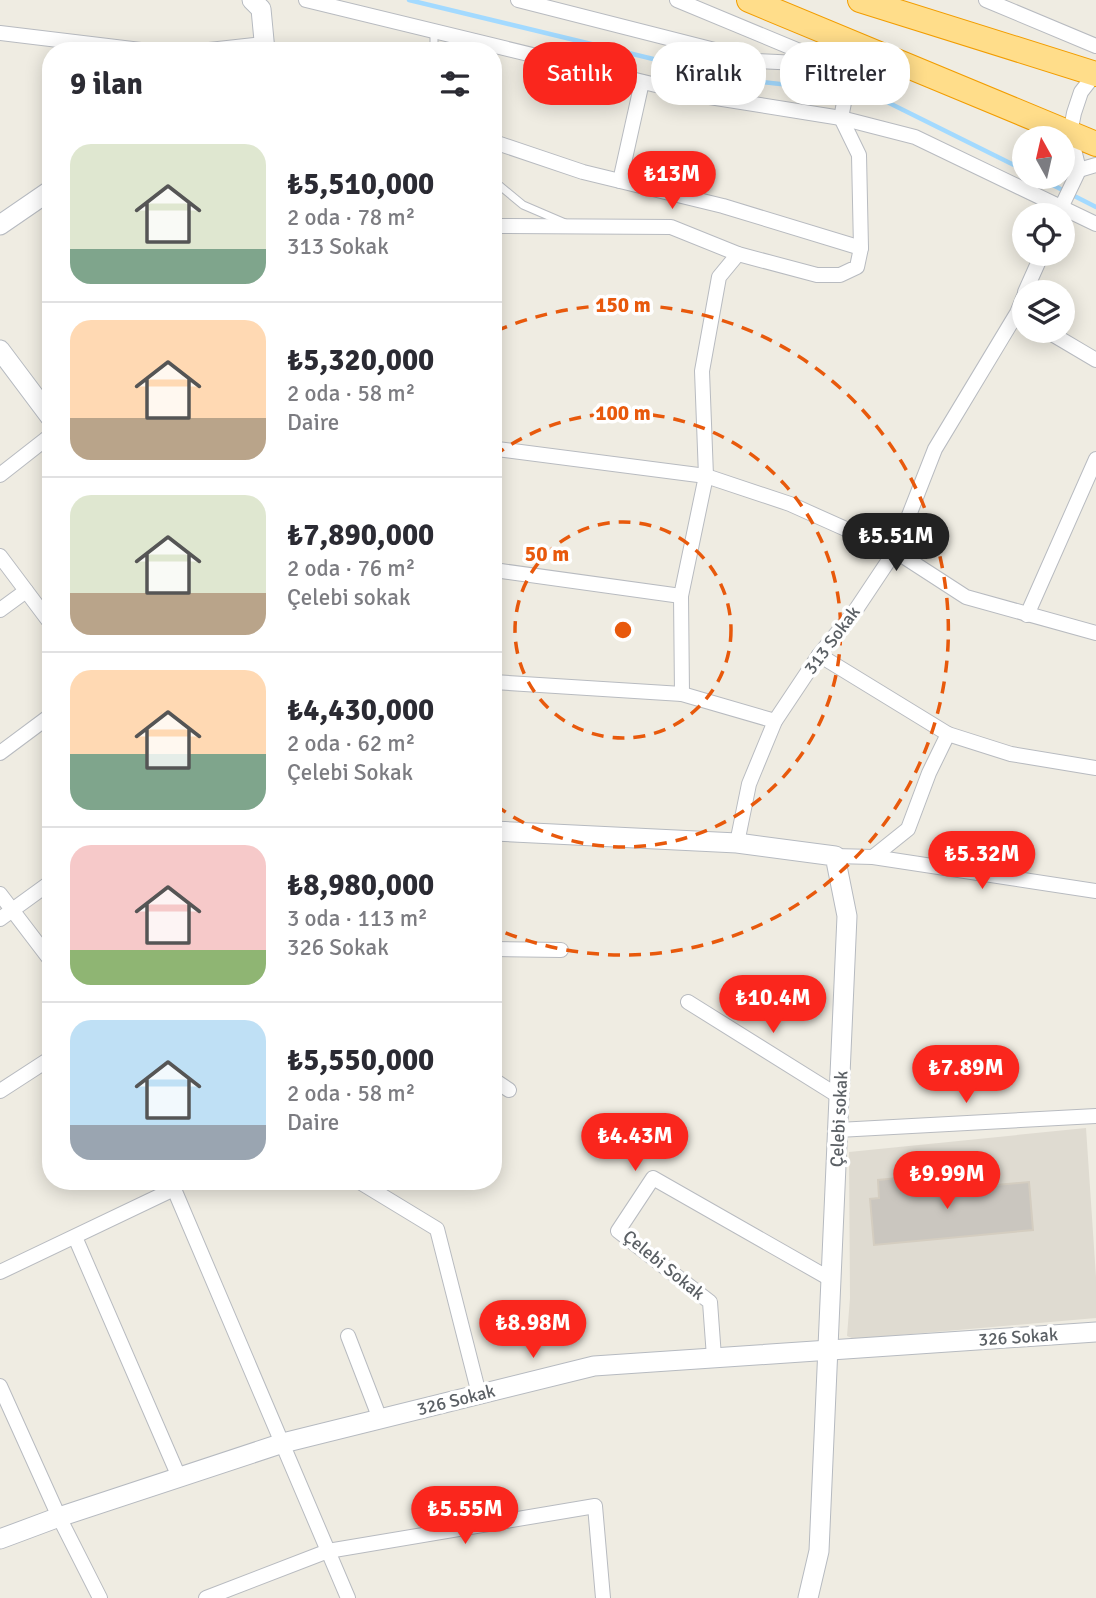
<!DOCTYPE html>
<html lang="tr">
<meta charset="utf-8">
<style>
:root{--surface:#fff;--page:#f7f7f7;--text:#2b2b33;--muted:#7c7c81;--line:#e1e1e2;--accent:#fa261d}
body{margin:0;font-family:Signika,sans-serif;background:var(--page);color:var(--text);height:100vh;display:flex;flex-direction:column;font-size:26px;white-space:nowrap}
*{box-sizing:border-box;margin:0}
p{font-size:23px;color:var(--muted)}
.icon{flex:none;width:38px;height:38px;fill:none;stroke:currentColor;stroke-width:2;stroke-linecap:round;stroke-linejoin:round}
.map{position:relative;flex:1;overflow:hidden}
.details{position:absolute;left:42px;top:42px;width:460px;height:1148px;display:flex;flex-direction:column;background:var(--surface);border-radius:28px;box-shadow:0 4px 18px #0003}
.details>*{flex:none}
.top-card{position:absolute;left:523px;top:42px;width:467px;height:63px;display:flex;gap:14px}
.needle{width:46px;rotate:352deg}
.controls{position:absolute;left:1012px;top:126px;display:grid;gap:14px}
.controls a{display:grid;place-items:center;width:63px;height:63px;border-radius:50%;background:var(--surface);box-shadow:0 4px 18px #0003;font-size:35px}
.price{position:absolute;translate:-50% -60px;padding:0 16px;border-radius:24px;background:var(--accent);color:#fff;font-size:23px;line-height:46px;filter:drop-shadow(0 2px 4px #0008)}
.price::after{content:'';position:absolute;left:50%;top:42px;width:21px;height:16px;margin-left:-10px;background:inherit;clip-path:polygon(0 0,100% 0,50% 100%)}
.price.selected{background:#222;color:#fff}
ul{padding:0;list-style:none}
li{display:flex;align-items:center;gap:21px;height:175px;padding:0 28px}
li+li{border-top:2px solid var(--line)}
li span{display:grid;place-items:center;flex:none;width:196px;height:140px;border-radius:21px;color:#555}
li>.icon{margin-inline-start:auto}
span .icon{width:84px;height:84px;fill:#fffc;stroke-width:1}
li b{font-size:30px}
h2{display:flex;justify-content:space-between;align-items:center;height:84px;padding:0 28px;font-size:30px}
.chip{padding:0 24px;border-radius:28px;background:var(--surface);box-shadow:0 4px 18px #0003;font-size:24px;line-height:63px}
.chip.selected{background:var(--accent);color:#fff}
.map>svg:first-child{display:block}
</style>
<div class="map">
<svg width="1096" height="1598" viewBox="0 0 1096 1598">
<rect width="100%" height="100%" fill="#efece2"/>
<polygon fill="#dfdbd1" points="1086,1128 1096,1277 1096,1318 854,1339 847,1336 850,1298 849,1152"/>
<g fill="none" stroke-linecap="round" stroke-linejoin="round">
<g stroke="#a3daff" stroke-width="4.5">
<polyline points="409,0 736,79 871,94 1024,170"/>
<polyline points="1037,177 1096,207"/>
</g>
</g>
<polygon fill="#cac6bf" stroke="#d4cdc0" stroke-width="2" points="929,1175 930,1191 1029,1182 1033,1230 874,1245 870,1199 879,1198 878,1180"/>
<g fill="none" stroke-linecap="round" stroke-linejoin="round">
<g stroke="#b8bbc0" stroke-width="9">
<g id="lane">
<polyline points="434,31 434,51"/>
<polyline points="494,181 523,205 565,223"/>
</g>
</g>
<g stroke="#b8bbc0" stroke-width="16">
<g id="street">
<polyline points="306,0 697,95 841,118 915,137 1096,224"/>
<polyline points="518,0 758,61 820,64"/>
<polyline points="986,0 1096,46"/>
<polyline points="0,33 149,51"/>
<polyline points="200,51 264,44"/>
<polyline points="494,142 583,172 723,206 861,248"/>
<polyline points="1079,170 1096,165"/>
<polyline points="620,181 642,82"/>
<polyline points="1058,214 1079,170 1070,133 1074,113 1081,92 1095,74"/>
<polyline points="494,226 671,227 738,254 817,275 840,275 857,267 861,248 859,155 841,118 850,72 677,0"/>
<polyline points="738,254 719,277 702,371 706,476 681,596 682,694 775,721"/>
<polyline points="1025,292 1042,254"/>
<polyline points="1047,331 1096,360"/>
<polyline points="494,451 497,449 706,476 790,504 895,551 966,597 1096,633"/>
<polyline points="0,475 51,435"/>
<polyline points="0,556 51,624"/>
<polyline points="494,570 681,596"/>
<polyline points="0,610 26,591"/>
<polyline points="1027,615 1096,459"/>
<polyline points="819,655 948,734 1011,754 1096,768"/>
<polyline points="494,682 682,694"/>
<polyline points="0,753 51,715"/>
<polyline points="737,843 749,784 775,721 819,655 855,611 895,551 935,449 1017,313 1024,296"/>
<polyline points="835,856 873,857 908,829 929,773 948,734"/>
<polyline points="873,857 1096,891"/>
<polyline points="0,894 51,961"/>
<polyline points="0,919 51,882"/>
<polyline points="494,949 561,950"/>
<polyline points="688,1002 840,1097"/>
<polyline points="494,1080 509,1090"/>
<polyline points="0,1091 51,1058"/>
<polyline points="838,1130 1096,1116"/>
<polyline points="358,1181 437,1229 479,1394"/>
<polyline points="174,1189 348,1598"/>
<polyline points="75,1237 179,1477"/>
<polyline points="0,1272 174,1189 170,1181"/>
<polyline points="348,1336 380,1419"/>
<polyline points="714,1357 710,1302 618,1231 653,1178 832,1280"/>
<polyline points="0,1386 59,1517 100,1598"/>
<polyline points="206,1598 328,1551 595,1506 603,1598"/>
</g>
</g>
<g stroke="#b6bac0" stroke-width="21">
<g id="secondary">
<polyline points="252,0 261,9 265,51"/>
<polyline points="0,225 51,190"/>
<polyline points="0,350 51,418"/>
<polyline points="494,831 737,843 835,856 847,916 819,1551 808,1598"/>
<polyline points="0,1539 59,1517 283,1443 594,1366 1096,1332"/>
</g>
</g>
<g stroke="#f29d00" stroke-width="26">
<g id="highway">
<polyline points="749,0 1096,144"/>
<polyline points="860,0 1096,74"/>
</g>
</g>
<use href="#lane" stroke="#fff" stroke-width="7"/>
<use href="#street" stroke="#fff" stroke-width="14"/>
<use href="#secondary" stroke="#fff" stroke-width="19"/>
<use href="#highway" stroke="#ffdd8a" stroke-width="24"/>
</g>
<g fill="none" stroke="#e8590c" stroke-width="3.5" stroke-dasharray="12 9">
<circle cx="623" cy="630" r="108"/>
<path d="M494 456A217 217 0 1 1 494 804"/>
<path d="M496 331A325 325 0 1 1 496 929"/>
</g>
<g text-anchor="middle" stroke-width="7" stroke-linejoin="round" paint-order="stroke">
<g font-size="18" fill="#5b6065" stroke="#fff">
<text transform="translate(832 640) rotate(-53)" y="6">313 Sokak</text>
<text transform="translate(839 1119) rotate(-87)" y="6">Çelebi sokak</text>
<text transform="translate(664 1265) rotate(39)" y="6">Çelebi Sokak</text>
<text transform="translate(1018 1337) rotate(-4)" y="6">326 Sokak</text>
<text transform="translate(456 1400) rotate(-14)" y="6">326 Sokak</text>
</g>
</g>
<circle cx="623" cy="630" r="10" fill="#e8590c" stroke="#fff" stroke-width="3.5"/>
<g font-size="21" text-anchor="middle" font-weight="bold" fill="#e8590c" stroke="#fff" stroke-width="7" stroke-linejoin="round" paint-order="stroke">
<text x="623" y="312">150 m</text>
<text x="623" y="420">100 m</text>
<text x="547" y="561">50 m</text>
</g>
</svg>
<div class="controls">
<a><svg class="needle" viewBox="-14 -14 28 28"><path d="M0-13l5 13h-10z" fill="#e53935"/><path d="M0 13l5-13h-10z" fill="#7c7c81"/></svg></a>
<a><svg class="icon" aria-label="locate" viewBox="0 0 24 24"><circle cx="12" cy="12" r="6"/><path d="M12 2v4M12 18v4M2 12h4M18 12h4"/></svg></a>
<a><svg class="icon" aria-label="layers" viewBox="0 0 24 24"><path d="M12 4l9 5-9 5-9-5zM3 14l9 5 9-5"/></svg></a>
</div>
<b class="price" style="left:672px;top:211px">₺13M</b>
<b class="price selected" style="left:896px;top:573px">₺5.51M</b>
<b class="price" style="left:982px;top:891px">₺5.32M</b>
<b class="price" style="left:773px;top:1035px">₺10.4M</b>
<b class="price" style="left:966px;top:1105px">₺7.89M</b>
<b class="price" style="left:635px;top:1173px">₺4.43M</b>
<b class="price" style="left:947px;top:1211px">₺9.99M</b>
<b class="price" style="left:533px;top:1360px">₺8.98M</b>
<b class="price" style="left:465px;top:1546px">₺5.55M</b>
<div class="top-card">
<a class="chip selected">Satılık</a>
<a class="chip">Kiralık</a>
<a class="chip">Filtreler</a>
</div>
<section class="details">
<h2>9 ilan<svg class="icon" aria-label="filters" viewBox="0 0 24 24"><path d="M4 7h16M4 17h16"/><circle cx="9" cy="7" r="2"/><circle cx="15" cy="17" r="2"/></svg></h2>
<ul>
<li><span style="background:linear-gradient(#dfe7d0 75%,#7fa58c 0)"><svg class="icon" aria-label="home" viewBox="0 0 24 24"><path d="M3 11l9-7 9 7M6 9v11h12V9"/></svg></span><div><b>₺5,510,000</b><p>2 oda · 78 m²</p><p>313 Sokak</p></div></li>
<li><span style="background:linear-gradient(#ffd9b3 70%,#b9a48a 0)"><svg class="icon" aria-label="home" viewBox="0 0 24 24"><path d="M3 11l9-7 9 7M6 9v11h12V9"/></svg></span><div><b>₺5,320,000</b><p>2 oda · 58 m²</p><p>Daire</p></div></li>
<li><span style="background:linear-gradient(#dfe7d0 70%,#b9a48a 0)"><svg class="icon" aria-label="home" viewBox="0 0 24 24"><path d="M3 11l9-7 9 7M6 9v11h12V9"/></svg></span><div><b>₺7,890,000</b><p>2 oda · 76 m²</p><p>Çelebi sokak</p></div></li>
<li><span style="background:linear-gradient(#ffd9b3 60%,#7fa58c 0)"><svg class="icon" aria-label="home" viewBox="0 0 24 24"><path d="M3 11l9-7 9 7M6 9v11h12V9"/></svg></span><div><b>₺4,430,000</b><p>2 oda · 62 m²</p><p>Çelebi Sokak</p></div></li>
<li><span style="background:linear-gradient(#f6c9c9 75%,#8fb573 0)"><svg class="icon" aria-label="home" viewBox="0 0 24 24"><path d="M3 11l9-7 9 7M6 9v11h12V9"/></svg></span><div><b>₺8,980,000</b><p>3 oda · 113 m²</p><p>326 Sokak</p></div></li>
<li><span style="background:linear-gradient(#bfe0f5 75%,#9aa5b1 0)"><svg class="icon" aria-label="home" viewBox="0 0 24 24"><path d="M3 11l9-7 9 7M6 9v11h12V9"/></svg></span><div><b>₺5,550,000</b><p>2 oda · 58 m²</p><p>Daire</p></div></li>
</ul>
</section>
</div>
